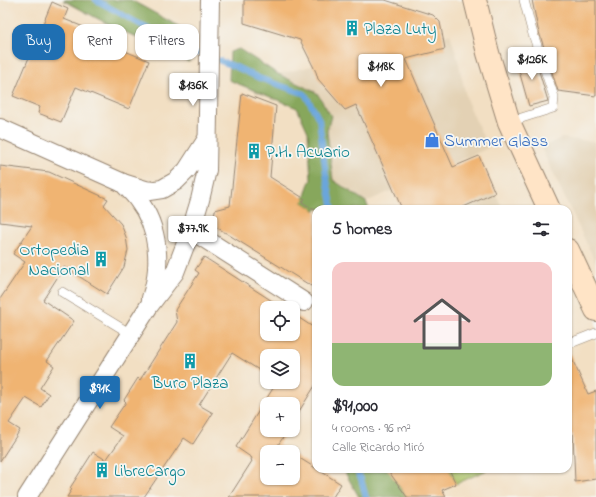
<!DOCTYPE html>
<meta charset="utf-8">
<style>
:root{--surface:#fff;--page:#f2f2f3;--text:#2b2b33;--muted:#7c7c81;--line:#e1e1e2;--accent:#1f6fb2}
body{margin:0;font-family:"Indie Flower",sans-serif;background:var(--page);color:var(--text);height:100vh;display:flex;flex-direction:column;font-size:15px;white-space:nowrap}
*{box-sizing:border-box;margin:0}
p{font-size:13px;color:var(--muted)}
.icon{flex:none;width:22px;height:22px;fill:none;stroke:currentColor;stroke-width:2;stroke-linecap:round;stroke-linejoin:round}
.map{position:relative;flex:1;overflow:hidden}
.panel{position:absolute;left:312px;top:205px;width:260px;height:268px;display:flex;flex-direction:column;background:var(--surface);border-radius:12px;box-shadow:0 1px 3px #0004}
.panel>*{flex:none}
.banner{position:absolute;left:12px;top:24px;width:240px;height:36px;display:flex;gap:8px}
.buttons{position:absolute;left:260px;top:301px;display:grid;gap:8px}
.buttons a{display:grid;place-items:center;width:40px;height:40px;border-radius:8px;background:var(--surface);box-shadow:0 1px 3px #0004;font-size:20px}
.price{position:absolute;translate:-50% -34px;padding:0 9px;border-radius:4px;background:#fff;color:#222;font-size:13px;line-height:26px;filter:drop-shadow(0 1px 2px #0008)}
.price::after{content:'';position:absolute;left:50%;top:24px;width:12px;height:9px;margin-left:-6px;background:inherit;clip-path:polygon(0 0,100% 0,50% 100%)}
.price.on{background:var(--accent);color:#fff}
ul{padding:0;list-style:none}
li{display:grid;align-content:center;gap:8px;height:212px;padding:0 20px}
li+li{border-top:1px solid var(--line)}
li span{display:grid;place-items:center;height:124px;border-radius:12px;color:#555}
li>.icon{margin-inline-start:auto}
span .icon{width:72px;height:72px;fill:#fffc;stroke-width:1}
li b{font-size:17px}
h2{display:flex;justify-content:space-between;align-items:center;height:48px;padding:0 20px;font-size:17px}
.chip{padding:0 14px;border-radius:12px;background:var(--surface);box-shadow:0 1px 3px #0004;font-size:14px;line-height:36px}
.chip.on{background:var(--accent);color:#fff}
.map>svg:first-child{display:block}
</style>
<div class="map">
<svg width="596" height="497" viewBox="0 0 596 497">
<rect width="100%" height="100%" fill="#f6f6f2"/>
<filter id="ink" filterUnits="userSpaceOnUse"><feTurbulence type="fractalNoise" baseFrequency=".025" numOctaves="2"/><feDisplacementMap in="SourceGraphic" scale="8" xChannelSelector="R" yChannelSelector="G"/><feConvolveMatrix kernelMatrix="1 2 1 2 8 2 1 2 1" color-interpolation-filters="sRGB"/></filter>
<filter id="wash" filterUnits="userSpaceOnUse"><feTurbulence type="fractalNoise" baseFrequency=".012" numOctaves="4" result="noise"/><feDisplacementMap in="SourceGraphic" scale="16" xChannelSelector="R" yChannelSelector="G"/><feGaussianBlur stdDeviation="0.9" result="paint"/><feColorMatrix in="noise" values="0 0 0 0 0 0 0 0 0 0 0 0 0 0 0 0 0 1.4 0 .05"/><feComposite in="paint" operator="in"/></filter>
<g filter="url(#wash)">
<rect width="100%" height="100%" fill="#f2dfc3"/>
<g fill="#e3d1b4">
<polygon points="450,34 458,60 467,101 488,148 366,202 333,180 327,131 331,116 317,93 278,74"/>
<polygon points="561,138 596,142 596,263 541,148"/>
<polygon points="495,193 503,209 459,209"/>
</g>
<polygon fill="#aac166" stroke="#727642" points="449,469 489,469 456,484"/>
<g fill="#87a75b" stroke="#61683c">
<polygon points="63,0 131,0 189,32 189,62 106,23"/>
<path d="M239,49L278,74L317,93L331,116L327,131L333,180L366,202L369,209H316V211L302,202C307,195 306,187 311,180L308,132L297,108L229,80L230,52Z"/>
<polygon points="343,469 388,469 391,474 407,497 359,497"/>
</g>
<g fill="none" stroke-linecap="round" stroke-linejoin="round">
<g stroke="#6ba6db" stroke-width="6">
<polyline points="96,0 179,46 234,66 259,78 305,94 319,119 326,175 333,209"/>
<polyline points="356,469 361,479 366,497"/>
</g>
</g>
<g id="blocks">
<g fill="#f0b472">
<polygon points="244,0 385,0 433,15 440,22 445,49 406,59 453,167 479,156 495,193 459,209 402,209 356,105 345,110 318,79 316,72 300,40 244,23"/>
<polygon points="532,0 596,0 596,96 558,91 538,29"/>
<polygon points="52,2 68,9 64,19 98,33 96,39 149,61 129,109 76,87 61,122 38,113 40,107 13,96"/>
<polygon points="534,55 548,101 529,106 516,60"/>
<polygon points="242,93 276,106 270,177 305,199 302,202 316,211 316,289 213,225 215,210 230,206"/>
<polygon points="0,166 49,172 108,199 104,205 121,224 126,237 128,250 124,267 107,294 64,267 43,300 74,321 47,361 54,366 40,388 49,394 41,407 26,398 9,423 20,430 0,461 0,299 25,262 13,254 32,226 0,222"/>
<polygon points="204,257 283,308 267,308 267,334 293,334 293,314 316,329 316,384 293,421 293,404 267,404 267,430 288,430 278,445 290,452 267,452 267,478 293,478 293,454 341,484 333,497 229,497 252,461 251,460 252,458 236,447 277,382 293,382 293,356 267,356 267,375 232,353 199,405 213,413 193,444 184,438 144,497 67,497 72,489 70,488 93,452 106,460 123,436 109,427 126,402 124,400 138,378 140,380 177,322 175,310 199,273 195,270"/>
<polygon points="568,350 588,394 596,391 596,479 575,482 573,434 568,436"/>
<polygon points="387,469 449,469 456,484 442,490 446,497 407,497"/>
</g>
</g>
</g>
<g filter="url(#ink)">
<use href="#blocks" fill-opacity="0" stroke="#968470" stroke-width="1"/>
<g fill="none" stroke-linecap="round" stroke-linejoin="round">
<g stroke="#968470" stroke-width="10">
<g id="lane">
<polyline points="509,122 553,108 554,97 532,31 524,0"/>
<polyline points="62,292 131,334"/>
<polyline points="568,344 596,333"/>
</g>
</g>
<g stroke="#968470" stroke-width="20">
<g id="street">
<polyline points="0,128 123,183 149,191 162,189 176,181 187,170 207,139"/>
<path d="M123,183C128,189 134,194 138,200C159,227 162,266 151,298"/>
<polyline points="191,230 304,302"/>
<polyline points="27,497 149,306 175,272 191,230 200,200 207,170 210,0"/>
</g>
</g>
<g stroke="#968470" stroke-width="24">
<g id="secondary">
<polyline points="475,0 488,53 509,122 549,209"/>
<polyline points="568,250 596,310"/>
</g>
</g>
<use href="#lane" stroke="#fff" stroke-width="9"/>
<use href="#street" stroke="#fff" stroke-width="18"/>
<use href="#secondary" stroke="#ffe4c6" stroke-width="22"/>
</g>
</g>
<defs>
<g id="building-bare" transform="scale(1.2)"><path d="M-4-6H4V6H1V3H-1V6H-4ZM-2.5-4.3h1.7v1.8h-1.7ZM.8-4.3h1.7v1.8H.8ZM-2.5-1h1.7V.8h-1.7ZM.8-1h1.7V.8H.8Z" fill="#0f9aa8" stroke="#f6f6f2" stroke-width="2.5" paint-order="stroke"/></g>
<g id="shop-bare" transform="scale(1.2)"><path d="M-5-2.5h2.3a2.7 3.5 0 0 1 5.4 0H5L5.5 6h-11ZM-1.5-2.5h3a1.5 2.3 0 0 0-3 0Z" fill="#3f7fe0" stroke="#f6f6f2" stroke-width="2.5" paint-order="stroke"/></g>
</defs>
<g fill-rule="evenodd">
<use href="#building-bare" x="352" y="28"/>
<use href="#shop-bare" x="432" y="140"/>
<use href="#building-bare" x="254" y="151"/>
<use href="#building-bare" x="101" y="259"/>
<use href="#building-bare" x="190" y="361"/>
<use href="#building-bare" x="102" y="470"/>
</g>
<g text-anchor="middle" stroke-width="3.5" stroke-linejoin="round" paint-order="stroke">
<g font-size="17" fill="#0d838f" stroke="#f6f6f2" text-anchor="start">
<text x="364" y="34">Plaza Luty</text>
<text x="266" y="157">P.H. Acuario</text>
<text x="89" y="255" text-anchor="end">Ortopedia<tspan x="89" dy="20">Nacional</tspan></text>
<text x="190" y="388" text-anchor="middle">Buro Plaza</text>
<text x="114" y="476">LibreCargo</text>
</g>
<g font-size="17" fill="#366cbe" stroke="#f6f6f2" text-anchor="start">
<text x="444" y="146">Summer Glass</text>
</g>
</g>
</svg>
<div class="buttons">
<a><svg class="icon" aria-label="locate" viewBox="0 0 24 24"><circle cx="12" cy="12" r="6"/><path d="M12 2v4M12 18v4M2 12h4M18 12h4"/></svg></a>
<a><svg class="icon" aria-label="layers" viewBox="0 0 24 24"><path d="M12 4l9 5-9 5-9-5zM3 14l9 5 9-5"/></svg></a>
<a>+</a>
<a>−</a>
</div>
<b class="price" style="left:532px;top:81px">$126K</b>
<b class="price" style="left:381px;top:88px">$118K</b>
<b class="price" style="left:193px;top:107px">$136K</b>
<b class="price" style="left:193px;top:250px">$77.9K</b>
<b class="price on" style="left:100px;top:410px">$91K</b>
<div class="banner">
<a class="chip on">Buy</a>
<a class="chip">Rent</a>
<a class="chip">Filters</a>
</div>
<section class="panel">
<h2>5 homes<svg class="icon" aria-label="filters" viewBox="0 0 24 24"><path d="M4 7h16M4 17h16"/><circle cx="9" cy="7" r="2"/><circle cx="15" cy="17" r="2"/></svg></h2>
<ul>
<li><span style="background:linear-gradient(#f6c9c9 65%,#8fb573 0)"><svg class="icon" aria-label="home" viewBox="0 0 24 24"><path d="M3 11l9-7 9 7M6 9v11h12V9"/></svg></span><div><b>$91,000</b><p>4 rooms · 96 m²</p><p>Calle Ricardo Miró</p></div></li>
</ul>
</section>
</div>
